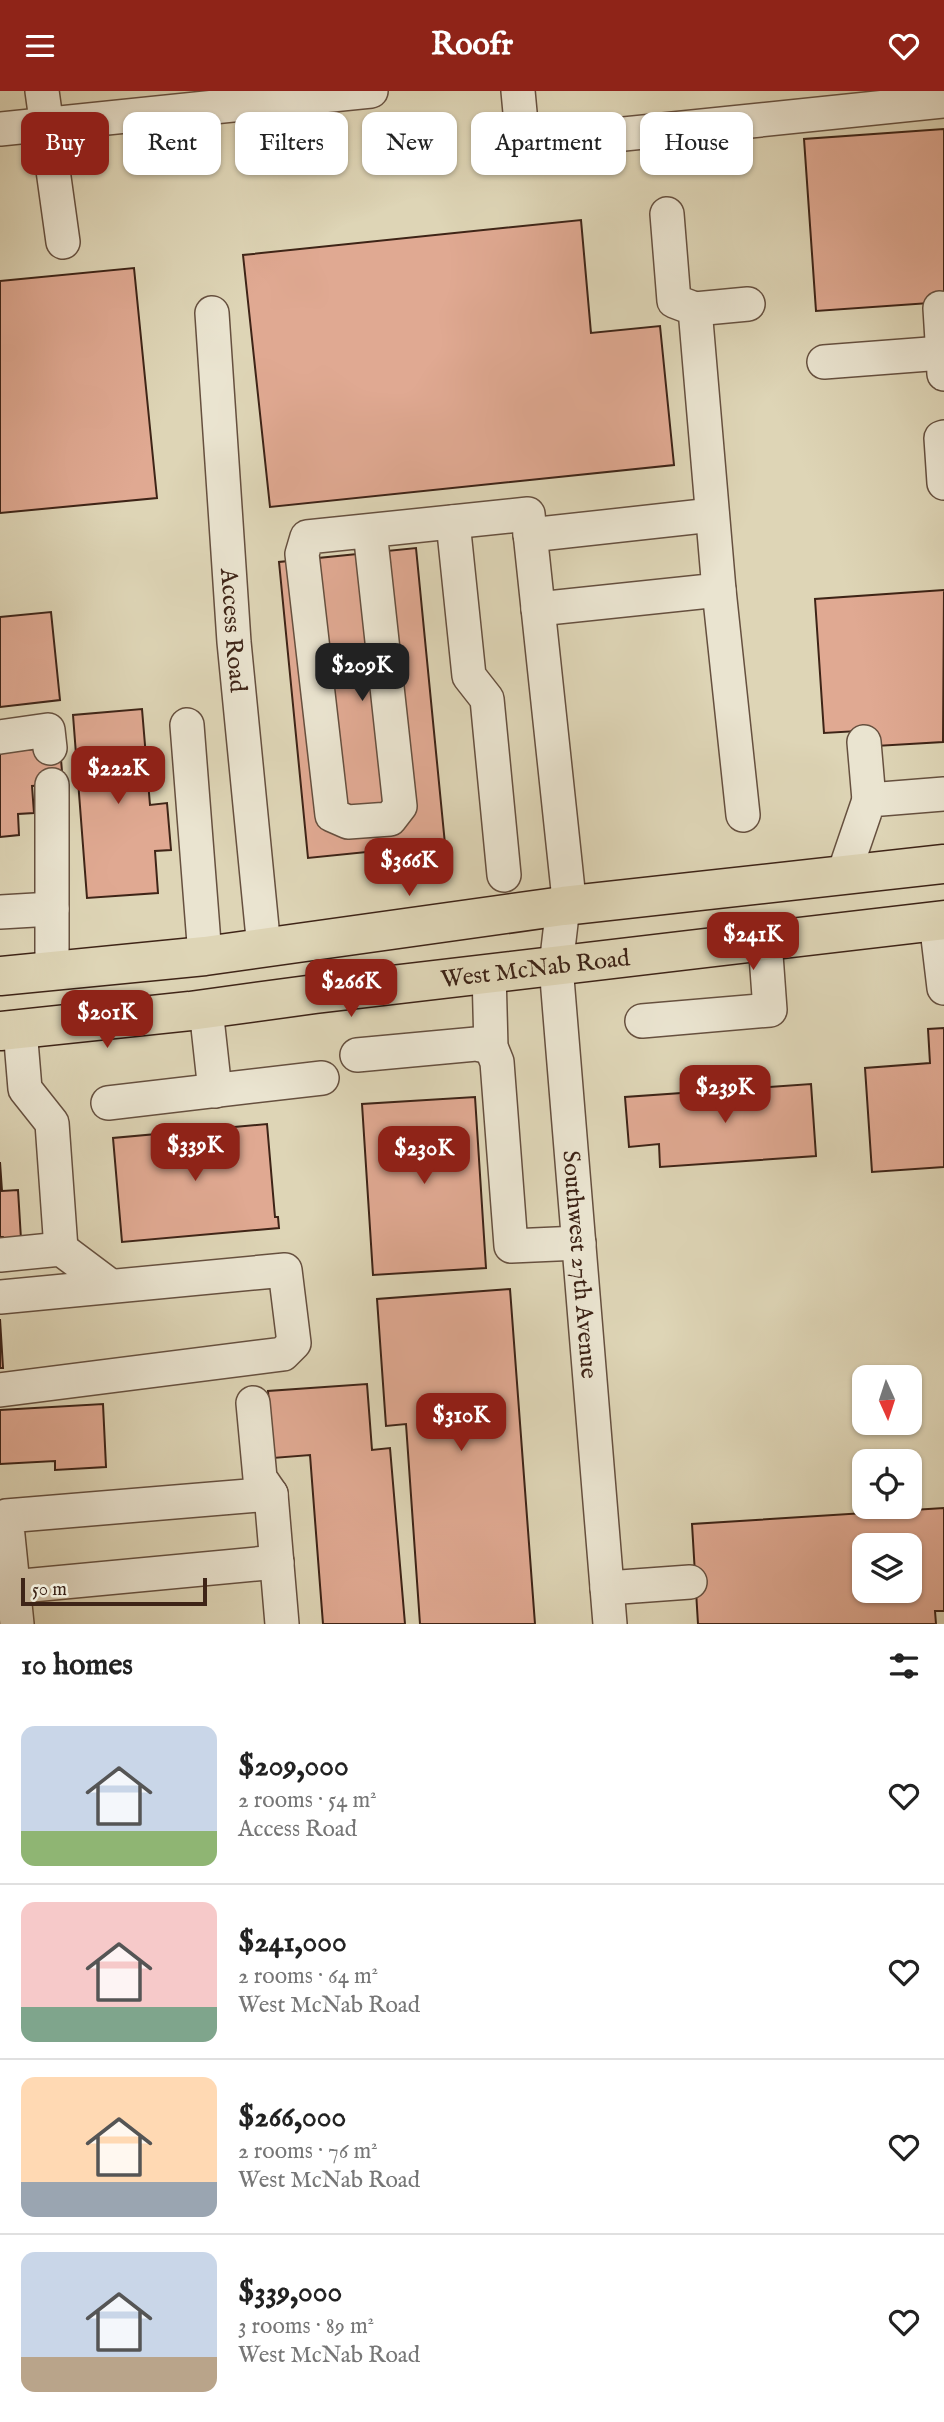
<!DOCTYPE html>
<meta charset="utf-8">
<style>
:root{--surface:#fff;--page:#f2f2f2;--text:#222;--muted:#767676;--line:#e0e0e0;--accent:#8f2418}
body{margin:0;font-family:"IM FELL English",serif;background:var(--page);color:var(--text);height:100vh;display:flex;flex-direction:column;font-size:26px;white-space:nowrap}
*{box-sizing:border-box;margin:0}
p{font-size:23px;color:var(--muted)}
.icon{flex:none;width:38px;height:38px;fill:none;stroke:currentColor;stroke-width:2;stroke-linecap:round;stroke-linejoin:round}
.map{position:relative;height:1533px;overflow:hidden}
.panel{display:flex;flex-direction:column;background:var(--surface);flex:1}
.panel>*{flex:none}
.banner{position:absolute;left:21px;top:21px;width:903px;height:63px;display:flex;gap:14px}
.needle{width:46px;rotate:177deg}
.buttons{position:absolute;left:852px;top:1274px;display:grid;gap:14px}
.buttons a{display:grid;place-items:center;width:70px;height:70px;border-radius:14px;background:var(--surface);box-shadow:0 2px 5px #0004;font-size:35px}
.scale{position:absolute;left:21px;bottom:18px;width:186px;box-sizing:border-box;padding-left:7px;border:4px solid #3e2417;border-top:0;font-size:19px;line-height:24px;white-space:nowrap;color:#3e2417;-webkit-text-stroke:5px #eae4d0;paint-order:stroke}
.price{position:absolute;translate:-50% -60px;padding:0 16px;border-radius:14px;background:var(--accent);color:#fff;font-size:23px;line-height:46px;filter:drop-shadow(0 2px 4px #0008)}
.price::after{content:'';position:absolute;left:50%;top:42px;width:21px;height:16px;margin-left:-10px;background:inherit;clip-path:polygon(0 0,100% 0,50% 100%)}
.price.on{background:#222;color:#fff}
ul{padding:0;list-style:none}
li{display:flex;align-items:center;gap:21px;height:175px;padding:0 21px}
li+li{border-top:2px solid var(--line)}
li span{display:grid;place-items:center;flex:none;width:196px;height:140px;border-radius:14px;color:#555}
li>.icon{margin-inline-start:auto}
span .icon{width:84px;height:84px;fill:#fffc;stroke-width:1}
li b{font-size:30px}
h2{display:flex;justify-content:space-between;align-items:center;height:84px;padding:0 21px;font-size:30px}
.tag{padding:0 24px;border-radius:14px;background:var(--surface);box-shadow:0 2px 5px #0004;font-size:24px;line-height:63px}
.tag.on{background:var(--accent);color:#fff}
header{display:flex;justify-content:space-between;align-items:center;height:91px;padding:0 21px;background:var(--accent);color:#fff;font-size:32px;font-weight:700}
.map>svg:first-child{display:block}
</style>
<header><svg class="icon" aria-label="menu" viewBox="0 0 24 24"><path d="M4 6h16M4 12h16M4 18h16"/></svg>Roofr<svg class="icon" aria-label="heart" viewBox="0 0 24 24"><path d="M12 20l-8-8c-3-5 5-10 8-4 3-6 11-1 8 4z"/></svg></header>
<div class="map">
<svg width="944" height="1533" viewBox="0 0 944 1533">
<rect width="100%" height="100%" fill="#ded5b6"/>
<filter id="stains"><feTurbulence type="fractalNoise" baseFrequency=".00286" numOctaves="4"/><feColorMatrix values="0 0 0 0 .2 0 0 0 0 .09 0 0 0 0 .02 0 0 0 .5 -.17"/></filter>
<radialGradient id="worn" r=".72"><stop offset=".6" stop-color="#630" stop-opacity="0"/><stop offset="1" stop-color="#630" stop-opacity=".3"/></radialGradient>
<g fill="#e0a992" stroke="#3e2417" stroke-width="2" fill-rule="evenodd">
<polygon points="944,38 944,211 816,220 804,48"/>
<polygon points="581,129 591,242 660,235 674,374 270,416 243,164"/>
<polygon points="134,177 157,407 0,422 0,190"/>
<polygon points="416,457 445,753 308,767 279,471"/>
<polygon points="944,499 943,651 876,655 875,639 824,642 815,508"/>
<polygon points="51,521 60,609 0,616 0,526"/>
<polygon points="142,618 150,714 167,712 171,759 155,760 158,802 87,807 73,624"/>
<polygon points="60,656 63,693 32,695 34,722 18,723 19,744 0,746 0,661"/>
<polygon points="944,937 944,1076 872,1081 865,977 930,972 928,938"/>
<polygon points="811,993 816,1065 660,1076 659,1053 629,1056 625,1006"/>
<polygon points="475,1006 486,1177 373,1184 362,1013"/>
<polygon points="267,1033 275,1126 278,1126 279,1137 122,1151 113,1047"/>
<polygon points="0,1071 2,1100 18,1099 21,1148 4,1149 3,1146 0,1146"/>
<polygon points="510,1198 535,1533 420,1533 406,1333 386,1335 377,1208"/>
<polygon points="0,1228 3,1277 0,1277"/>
<polygon points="367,1293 372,1359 390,1357 405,1533 323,1533 310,1364 273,1367 268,1300"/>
<polygon points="103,1313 106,1376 55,1379 55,1370 0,1373 0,1319"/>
<path d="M944,1417V1520H935L936,1533H698L692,1433ZM864,1454H910V1500H864Z"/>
</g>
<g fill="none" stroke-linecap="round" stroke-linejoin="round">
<g stroke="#66503f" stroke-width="36">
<g id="minor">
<polyline points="42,0 63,151"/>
<polyline points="518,0 521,32 533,48 546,51 944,10"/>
<polyline points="0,38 371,0"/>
<polyline points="940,217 944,283"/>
<polyline points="695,218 748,213"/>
<path id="s1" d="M212,222L234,551L264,857"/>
<polyline points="824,271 942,262"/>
<polyline points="944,346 941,347 944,392"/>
<polyline points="453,431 469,585 487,608 504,784"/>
<path id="s2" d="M370,440L400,715L390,728L348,731L332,724L302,463L307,446L528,423L568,799L563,815L556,875L610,1533"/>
<polyline points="530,444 712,424"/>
<polyline points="719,499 743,724"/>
<polyline points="538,518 719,499 695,218 674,210 667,123"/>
<polyline points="187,634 205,865"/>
<polyline points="0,646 48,639 50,657"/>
<polyline points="864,651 869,709"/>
<polyline points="843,785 869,709 944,703"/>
<polyline points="0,821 52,818"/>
<polyline points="936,830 944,897"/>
<polyline points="52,880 52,694"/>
<polyline points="489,882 491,956 497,971 511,1155 579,1152"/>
<polyline points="206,918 215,1000"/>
<polyline points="642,930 770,919 765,850"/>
<polyline points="20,938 25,998 52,1032 61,1158"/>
<polyline points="357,964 476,953 491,956"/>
<polyline points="108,1012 322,987"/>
<polyline points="0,1164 61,1158 109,1194"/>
<polyline points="0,1206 285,1179 294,1252 283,1263 0,1299"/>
<polyline points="253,1312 260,1387 271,1403 282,1533"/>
<polyline points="0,1497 277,1471"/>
<polyline points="607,1497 690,1491"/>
<polyline points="17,1533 6,1425 271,1403"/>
</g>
</g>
<g stroke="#3e2417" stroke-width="41">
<g id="major">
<polyline points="0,885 205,865 563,815 944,773"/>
<path id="s3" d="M0,940L190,920L315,903L944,829"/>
</g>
</g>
<use href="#minor" stroke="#eae4d0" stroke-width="33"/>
<use href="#major" stroke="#ded5b6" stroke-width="38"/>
</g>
<g text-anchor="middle" stroke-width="7" stroke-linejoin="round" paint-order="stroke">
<g font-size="24" fill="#3e2417" stroke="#eae4d0">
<text dy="8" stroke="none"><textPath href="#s1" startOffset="318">Access Road</textPath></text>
<text dy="8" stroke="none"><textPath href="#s3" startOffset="539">West McNab Road</textPath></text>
<text dy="8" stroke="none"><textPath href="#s2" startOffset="1610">Southwest 27th Avenue</textPath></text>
</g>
</g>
<rect width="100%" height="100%" filter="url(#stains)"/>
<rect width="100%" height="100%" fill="url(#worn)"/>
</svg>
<div class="buttons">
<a><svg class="needle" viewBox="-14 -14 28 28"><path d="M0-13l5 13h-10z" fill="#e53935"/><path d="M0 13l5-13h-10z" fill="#767676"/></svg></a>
<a><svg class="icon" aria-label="locate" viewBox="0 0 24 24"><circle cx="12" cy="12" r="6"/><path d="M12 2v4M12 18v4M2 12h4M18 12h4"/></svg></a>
<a><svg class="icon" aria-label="layers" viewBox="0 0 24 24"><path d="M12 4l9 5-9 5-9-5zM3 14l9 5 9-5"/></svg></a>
</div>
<div class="scale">50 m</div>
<b class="price on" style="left:362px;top:612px">$209K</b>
<b class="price" style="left:118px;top:715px">$222K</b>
<b class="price" style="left:409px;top:807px">$366K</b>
<b class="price" style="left:753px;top:881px">$241K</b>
<b class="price" style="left:351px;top:928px">$266K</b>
<b class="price" style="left:107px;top:959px">$201K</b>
<b class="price" style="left:725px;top:1034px">$239K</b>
<b class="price" style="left:195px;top:1092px">$339K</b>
<b class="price" style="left:424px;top:1095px">$230K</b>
<b class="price" style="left:461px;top:1362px">$310K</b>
<div class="banner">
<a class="tag on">Buy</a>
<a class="tag">Rent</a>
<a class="tag">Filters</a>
<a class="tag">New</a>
<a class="tag">Apartment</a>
<a class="tag">House</a>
</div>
</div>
<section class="panel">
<h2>10 homes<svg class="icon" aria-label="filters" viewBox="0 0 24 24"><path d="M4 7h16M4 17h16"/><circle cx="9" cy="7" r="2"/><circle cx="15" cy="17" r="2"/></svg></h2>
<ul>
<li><span style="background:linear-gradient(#c9d6e8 75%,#8fb573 0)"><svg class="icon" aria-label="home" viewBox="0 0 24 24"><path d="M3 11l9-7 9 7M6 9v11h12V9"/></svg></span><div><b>$209,000</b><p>2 rooms · 54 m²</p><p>Access Road</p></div><svg class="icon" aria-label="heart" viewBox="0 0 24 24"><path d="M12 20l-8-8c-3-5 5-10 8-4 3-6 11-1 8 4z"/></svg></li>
<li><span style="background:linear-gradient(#f6c9c9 75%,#7fa58c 0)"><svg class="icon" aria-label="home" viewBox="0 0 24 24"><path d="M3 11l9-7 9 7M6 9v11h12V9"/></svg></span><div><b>$241,000</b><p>2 rooms · 64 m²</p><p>West McNab Road</p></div><svg class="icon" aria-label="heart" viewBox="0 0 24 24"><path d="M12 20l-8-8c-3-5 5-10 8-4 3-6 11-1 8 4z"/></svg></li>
<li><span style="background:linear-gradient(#ffd9b3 75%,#9aa5b1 0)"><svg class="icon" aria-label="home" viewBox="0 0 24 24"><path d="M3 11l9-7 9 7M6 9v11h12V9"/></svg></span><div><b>$266,000</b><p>2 rooms · 76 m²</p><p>West McNab Road</p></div><svg class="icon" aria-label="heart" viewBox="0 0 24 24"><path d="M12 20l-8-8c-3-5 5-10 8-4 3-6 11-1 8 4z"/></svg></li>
<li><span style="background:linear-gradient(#c9d6e8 75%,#b9a48a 0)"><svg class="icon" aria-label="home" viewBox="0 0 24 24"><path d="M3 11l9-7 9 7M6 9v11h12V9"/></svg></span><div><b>$339,000</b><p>3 rooms · 89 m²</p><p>West McNab Road</p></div><svg class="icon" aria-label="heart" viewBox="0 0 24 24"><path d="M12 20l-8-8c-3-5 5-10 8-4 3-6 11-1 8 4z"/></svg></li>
</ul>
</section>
